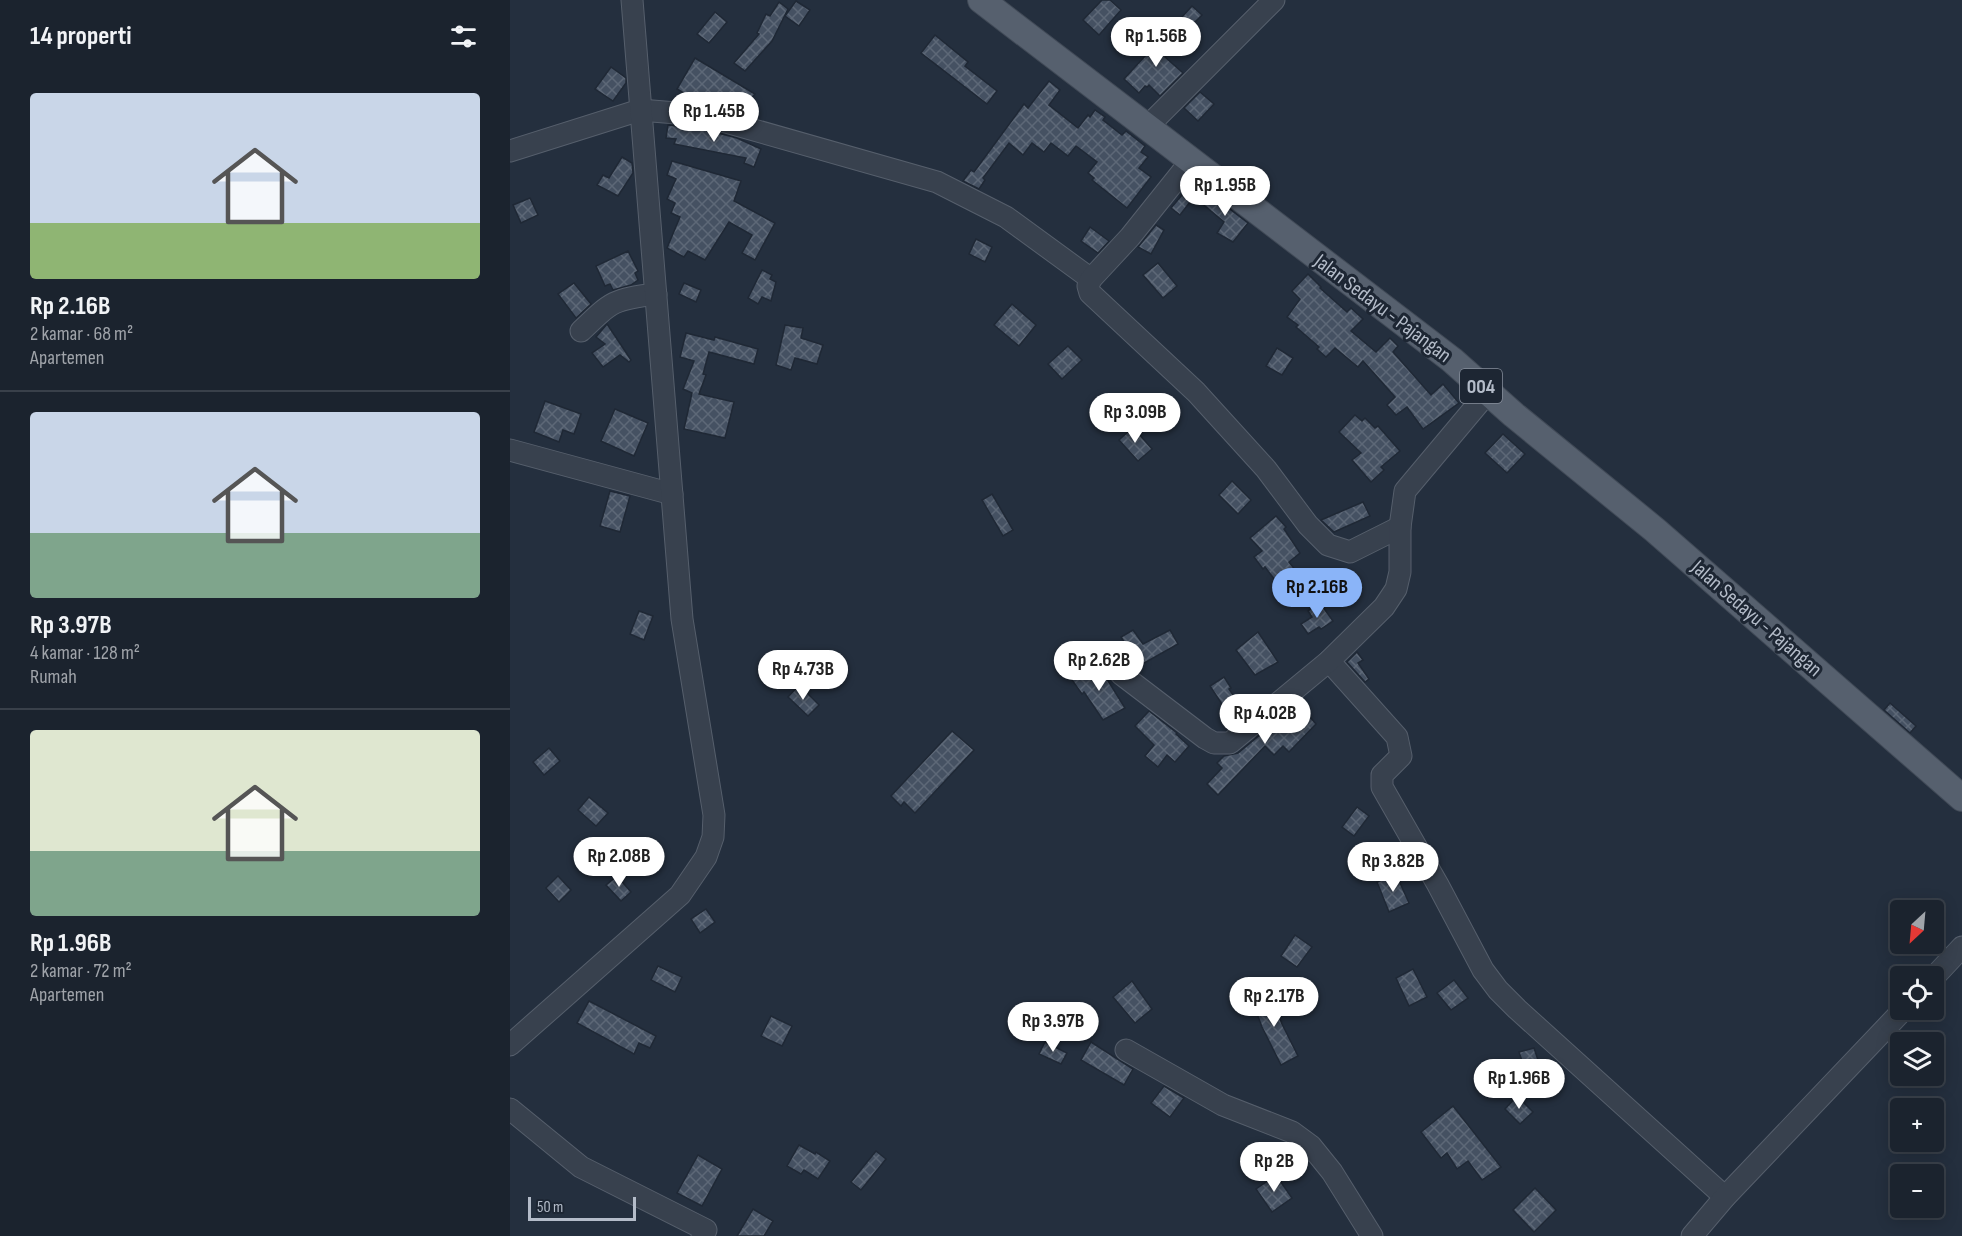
<!DOCTYPE html>
<html lang="id">
<meta charset="utf-8">
<style>
:root{--surface:#1b232e;--page:#282f3a;--text:#f1f3f6;--muted:#a0a4aa;--line:#39404a;--accent:#8ab4f8}
body{margin:0;font-family:"Sofia Sans Condensed",sans-serif;background:var(--page);color:var(--text);height:100vh;display:flex;flex-direction:column;font-size:22px;white-space:nowrap}
*{box-sizing:border-box;margin:0}
p{font-size:20px;color:var(--muted)}
.icon{flex:none;width:33px;height:33px;fill:none;stroke:currentColor;stroke-width:2;stroke-linecap:round;stroke-linejoin:round}
.map{position:relative;flex:1;overflow:hidden}
.drawer{display:flex;flex-direction:column;background:var(--surface);width:510px}
.drawer>*{flex:none}
.needle{width:39px;rotate:206deg}
.buttons{position:absolute;left:1380px;top:900px;display:grid;gap:12px}
.buttons a{display:grid;place-items:center;width:54px;height:54px;border-radius:6px;background:var(--surface);box-shadow:0 3px 15px #0003,0 0 0 2px var(--line);font-size:30px}
.scale{position:absolute;left:18px;bottom:15px;width:108px;box-sizing:border-box;padding-left:6px;border:3px solid #b4bcc9;border-top:0;font-size:16px;line-height:21px;white-space:nowrap;color:#b4bcc9;-webkit-text-stroke:4px #1d2633;paint-order:stroke}
.price{position:absolute;translate:-50% -51px;padding:0 14px;border-radius:21px;background:#fff;color:#222;font-size:20px;line-height:39px;filter:drop-shadow(0 2px 3px #0008)}
.price::after{content:'';position:absolute;left:50%;top:36px;width:18px;height:14px;margin-left:-9px;background:inherit;clip-path:polygon(0 0,100% 0,50% 100%)}
.price.active{background:var(--accent);color:#111}
ul{padding:0;list-style:none}
li{display:grid;align-content:center;gap:12px;height:318px;padding:0 30px}
li+li{border-top:2px solid var(--line)}
li span{display:grid;place-items:center;height:186px;border-radius:6px;color:#555}
li>.icon{margin-inline-start:auto}
span .icon{width:108px;height:108px;fill:#fffc;stroke-width:1}
li b{font-size:26px}
h2{display:flex;justify-content:space-between;align-items:center;height:72px;padding:0 30px;font-size:26px}
main{display:flex;flex:1;min-height:0}
.map>svg:first-child{display:block}
</style>
<main>
<section class="drawer">
<h2>14 properti<svg class="icon" aria-label="filters" viewBox="0 0 24 24"><path d="M4 7h16M4 17h16"/><circle cx="9" cy="7" r="2"/><circle cx="15" cy="17" r="2"/></svg></h2>
<ul>
<li><span style="background:linear-gradient(#c9d6e8 70%,#8fb573 0)"><svg class="icon" aria-label="home" viewBox="0 0 24 24"><path d="M3 11l9-7 9 7M6 9v11h12V9"/></svg></span><div><b>Rp 2.16B</b><p>2 kamar · 68 m²</p><p>Apartemen</p></div></li>
<li><span style="background:linear-gradient(#c9d6e8 65%,#7fa58c 0)"><svg class="icon" aria-label="home" viewBox="0 0 24 24"><path d="M3 11l9-7 9 7M6 9v11h12V9"/></svg></span><div><b>Rp 3.97B</b><p>4 kamar · 128 m²</p><p>Rumah</p></div></li>
<li><span style="background:linear-gradient(#dfe7d0 65%,#7fa58c 0)"><svg class="icon" aria-label="home" viewBox="0 0 24 24"><path d="M3 11l9-7 9 7M6 9v11h12V9"/></svg></span><div><b>Rp 1.96B</b><p>2 kamar · 72 m²</p><p>Apartemen</p></div></li>
</ul>
</section>
<div class="map">
<svg width="1452" height="1236" viewBox="0 0 1452 1236">
<defs>
<pattern id="building-cross-hatch" width="8" height="8" patternUnits="userSpaceOnUse" patternTransform="scale(1.5)"><rect width="8" height="8" fill="#455162"/><path d="M0 0l8 8M0 8l8-8" fill="none" stroke="#5d6877"/></pattern>
</defs>
<rect width="100%" height="100%" fill="#242f3e"/>
<g fill="url(#building-cross-hatch)" stroke="#1f2835" stroke-width="1.5">
<polygon points="592,0 600,0 611,10 589,35 573,20"/>
<polygon points="286,1 300,10 289,26 275,16"/>
<polygon points="269,2 278,9 262,41 235,71 224,63 249,34 247,33 256,14 260,16"/>
<polygon points="682,6 692,15 681,26 671,18"/>
<polygon points="205,12 217,22 199,43 187,34"/>
<polygon points="663,31 672,40 655,57 673,73 650,96 639,85 637,87 635,86 629,93 614,79 647,43 649,45"/>
<polygon points="425,35 458,62 455,66 487,91 477,104 411,53"/>
<polygon points="185,58 245,94 231,113 192,102 178,93 177,95 167,89"/>
<polygon points="101,67 116,78 116,83 103,101 85,89"/>
<polygon points="539,81 550,90 539,105 568,128 578,115 580,117 585,110 595,117 593,120 612,135 616,131 635,146 631,152 638,157 629,168 641,177 617,208 582,180 584,178 578,173 587,162 566,146 558,156 541,143 534,152 522,143 513,155 499,143 473,178 475,180 469,189 453,181 461,170 464,172 514,104 518,108"/>
<polygon points="690,92 704,104 688,121 674,108"/>
<polygon points="158,125 189,128 227,138 251,149 244,167 234,163 236,158 164,144 166,139 156,138"/>
<polygon points="112,157 122,163 123,173 108,196 87,185 93,175 99,178"/>
<polygon points="162,161 231,181 224,201 265,223 245,260 232,253 242,235 219,222 195,260 178,251 174,257 157,248 170,217 161,213 165,203 157,199 166,179 157,175"/>
<polygon points="696,191 738,223 723,242 707,233 714,222 689,201"/>
<polygon points="672,195 680,202 670,215 661,208"/>
<polygon points="20,198 28,215 11,223 3,205"/>
<polygon points="646,225 654,230 641,254 628,247"/>
<polygon points="580,227 599,241 588,253 571,241"/>
<polygon points="466,239 482,247 475,262 459,254"/>
<polygon points="118,251 128,271 125,273 128,280 121,285 103,290 100,284 95,286 86,266"/>
<polygon points="648,263 667,286 653,298 633,275"/>
<polygon points="252,270 262,275 260,279 266,282 261,301 252,297 248,304 238,298"/>
<polygon points="798,274 811,287 810,288 837,312 841,308 853,319 841,331 866,352 880,338 888,346 883,352 921,395 933,384 949,403 913,429 897,407 886,415 877,405 885,397 853,361 848,367 825,348 816,357 807,349 809,347 786,327 788,325 777,317 790,299 782,291"/>
<polygon points="64,283 81,304 66,318 48,294"/>
<polygon points="174,283 191,290 186,302 169,294"/>
<polygon points="502,304 526,325 509,346 484,325"/>
<polygon points="97,324 121,360 119,362 110,355 93,367 82,353 95,344 86,337"/>
<polygon points="275,325 293,328 291,338 313,345 307,364 285,358 281,370 266,365"/>
<polygon points="176,333 204,340 205,337 248,349 244,364 199,352 193,374 196,375 189,394 224,402 215,438 174,429 182,393 173,389 184,361 170,357"/>
<polygon points="558,346 572,360 552,379 538,364"/>
<polygon points="767,348 783,358 772,375 756,366"/>
<polygon points="35,401 71,414 64,434 53,430 49,442 24,432"/>
<polygon points="105,409 138,423 124,456 91,441"/>
<polygon points="845,415 852,421 855,418 865,428 868,426 890,451 871,467 874,470 861,482 842,460 851,453 829,432"/>
<polygon points="623,427 642,449 628,461 609,440"/>
<polygon points="993,434 1015,454 997,473 975,453"/>
<polygon points="722,481 741,500 728,514 709,495"/>
<polygon points="100,491 120,496 110,532 90,526"/>
<polygon points="482,494 503,530 493,536 472,500"/>
<polygon points="853,502 860,516 824,532 811,520"/>
<polygon points="766,516 776,527 774,529 790,553 779,562 786,571 768,584 755,567 753,569 744,557 752,551 740,538"/>
<polygon points="810,603 823,621 811,629 809,627 798,634 791,624 802,617 798,611"/>
<polygon points="129,611 143,616 134,640 120,634"/>
<polygon points="623,630 633,644 660,630 668,644 629,666 611,637"/>
<polygon points="748,632 768,662 745,675 726,650"/>
<polygon points="847,652 853,660 848,663 859,679 855,682 837,662"/>
<polygon points="587,663 615,708 593,720 574,692 572,694 562,680"/>
<polygon points="714,677 721,688 719,689 731,707 719,715 700,686"/>
<polygon points="289,685 309,705 298,716 278,697"/>
<polygon points="788,703 806,724 779,752 773,746 764,755 755,746 708,795 697,784 712,768 707,763 714,756 728,753"/>
<polygon points="1380,703 1406,726 1400,733 1374,710"/>
<polygon points="639,711 667,733 666,734 679,746 665,762 657,755 648,767 635,756 644,745 625,726"/>
<polygon points="442,731 464,750 405,813 394,802 391,806 381,796"/>
<polygon points="39,748 50,761 34,775 23,762"/>
<polygon points="79,797 98,813 86,826 68,810"/>
<polygon points="847,807 859,816 844,836 832,827"/>
<polygon points="886,874 899,903 879,912 867,882"/>
<polygon points="48,876 61,890 49,902 36,888"/>
<polygon points="107,876 121,892 111,901 96,885"/>
<polygon points="196,909 205,922 190,933 181,919"/>
<polygon points="785,935 802,947 787,967 771,956"/>
<polygon points="148,966 172,977 165,992 141,980"/>
<polygon points="903,969 917,997 899,1006 886,978"/>
<polygon points="944,980 958,998 941,1010 927,993"/>
<polygon points="622,981 642,1009 625,1023 603,997"/>
<polygon points="760,991 772,1024 788,1056 771,1065 752,1027 741,998"/>
<polygon points="79,1001 146,1036 140,1048 129,1043 124,1054 67,1023"/>
<polygon points="261,1016 282,1026 272,1046 251,1036"/>
<polygon points="535,1042 557,1053 551,1064 529,1054"/>
<polygon points="581,1042 623,1069 614,1085 571,1060"/>
<polygon points="1024,1048 1028,1060 1013,1064 1009,1052"/>
<polygon points="654,1086 674,1098 660,1117 641,1103"/>
<polygon points="1007,1096 1023,1112 1010,1124 995,1109"/>
<polygon points="943,1106 991,1167 972,1180 958,1161 947,1169 937,1153 931,1158 911,1132"/>
<polygon points="289,1145 305,1154 306,1152 320,1161 308,1179 294,1170 291,1174 277,1166"/>
<polygon points="366,1151 376,1159 351,1190 341,1182"/>
<polygon points="188,1155 212,1169 192,1206 167,1193"/>
<polygon points="766,1175 782,1198 762,1212 746,1189"/>
<polygon points="1025,1188 1046,1210 1024,1232 1003,1210"/>
<polygon points="243,1209 263,1221 254,1236 227,1236"/>
</g>
<g fill="none" stroke-linecap="round" stroke-linejoin="round">
<g stroke="#565f6c" stroke-width="23">
<g id="minor">
<polyline points="637,127 764,0"/>
<polyline points="0,151 130,110 191,115 427,182 496,217 581,279"/>
<polyline points="680,162 620,237 581,279 578,286 580,293 686,392 756,469 798,525 818,545 840,552 890,527"/>
<path d="M71,331C102,301 104,299 146,294"/>
<polyline points="0,450 162,494"/>
<polyline points="819,661 887,737 891,756 872,775 872,787 928,885 973,970 988,990 1007,1009 1215,1197"/>
<polyline points="611,674 695,738 704,743 720,743 819,661 874,607 886,589 890,572 890,527 895,491 978,392"/>
<polyline points="1424,977 1452,947"/>
<polyline points="0,1045 170,895 196,857 203,837 204,815 172,619 122,0"/>
<polyline points="616,1050 713,1105 782,1132 801,1146 822,1172 862,1236"/>
<polyline points="0,1109 71,1167 196,1230 192,1236"/>
<polyline points="1182,1236 1215,1197 1393,1010"/>
</g>
</g>
<g stroke="#414a57" stroke-width="28">
<polyline id="major" points="471,0 942,360 1004,415 1145,530 1452,798"/>
</g>
<use href="#minor" stroke="#38414e" stroke-width="21"/>
<use href="#major" stroke="#56606e" stroke-width="26"/>
</g>
<g text-anchor="middle" stroke-width="6" stroke-linejoin="round" paint-order="stroke">
<rect fill="#1d2633" stroke="#878f9c" stroke-width="1.5" x="950" y="369" width="42" height="34" rx="4.5"/>
<g font-size="20" font-weight="bold" fill="#b4bcc9">
<text x="971" y="393">004</text>
</g>
<g font-size="21" fill="#b4bcc9" stroke="#1d2633">
<text transform="translate(873 308) rotate(37)" y="7">Jalan Sedayu - Pajangan</text>
<text transform="translate(1247 618) rotate(41)" y="7">Jalan Sedayu - Pajangan</text>
</g>
</g>
</svg>
<div class="buttons">
<a><svg class="needle" viewBox="-14 -14 28 28"><path d="M0-13l5 13h-10z" fill="#e53935"/><path d="M0 13l5-13h-10z" fill="#a0a4aa"/></svg></a>
<a><svg class="icon" aria-label="locate" viewBox="0 0 24 24"><circle cx="12" cy="12" r="6"/><path d="M12 2v4M12 18v4M2 12h4M18 12h4"/></svg></a>
<a><svg class="icon" aria-label="layers" viewBox="0 0 24 24"><path d="M12 4l9 5-9 5-9-5zM3 14l9 5 9-5"/></svg></a>
<a>+</a>
<a>−</a>
</div>
<div class="scale">50 m</div>
<b class="price" style="left:646px;top:68px">Rp 1.56B</b>
<b class="price" style="left:204px;top:143px">Rp 1.45B</b>
<b class="price" style="left:715px;top:217px">Rp 1.95B</b>
<b class="price" style="left:625px;top:444px">Rp 3.09B</b>
<b class="price active" style="left:807px;top:619px">Rp 2.16B</b>
<b class="price" style="left:589px;top:692px">Rp 2.62B</b>
<b class="price" style="left:293px;top:701px">Rp 4.73B</b>
<b class="price" style="left:755px;top:745px">Rp 4.02B</b>
<b class="price" style="left:109px;top:888px">Rp 2.08B</b>
<b class="price" style="left:883px;top:893px">Rp 3.82B</b>
<b class="price" style="left:764px;top:1028px">Rp 2.17B</b>
<b class="price" style="left:543px;top:1053px">Rp 3.97B</b>
<b class="price" style="left:1009px;top:1110px">Rp 1.96B</b>
<b class="price" style="left:764px;top:1193px">Rp 2B</b>
</div>
</main>
